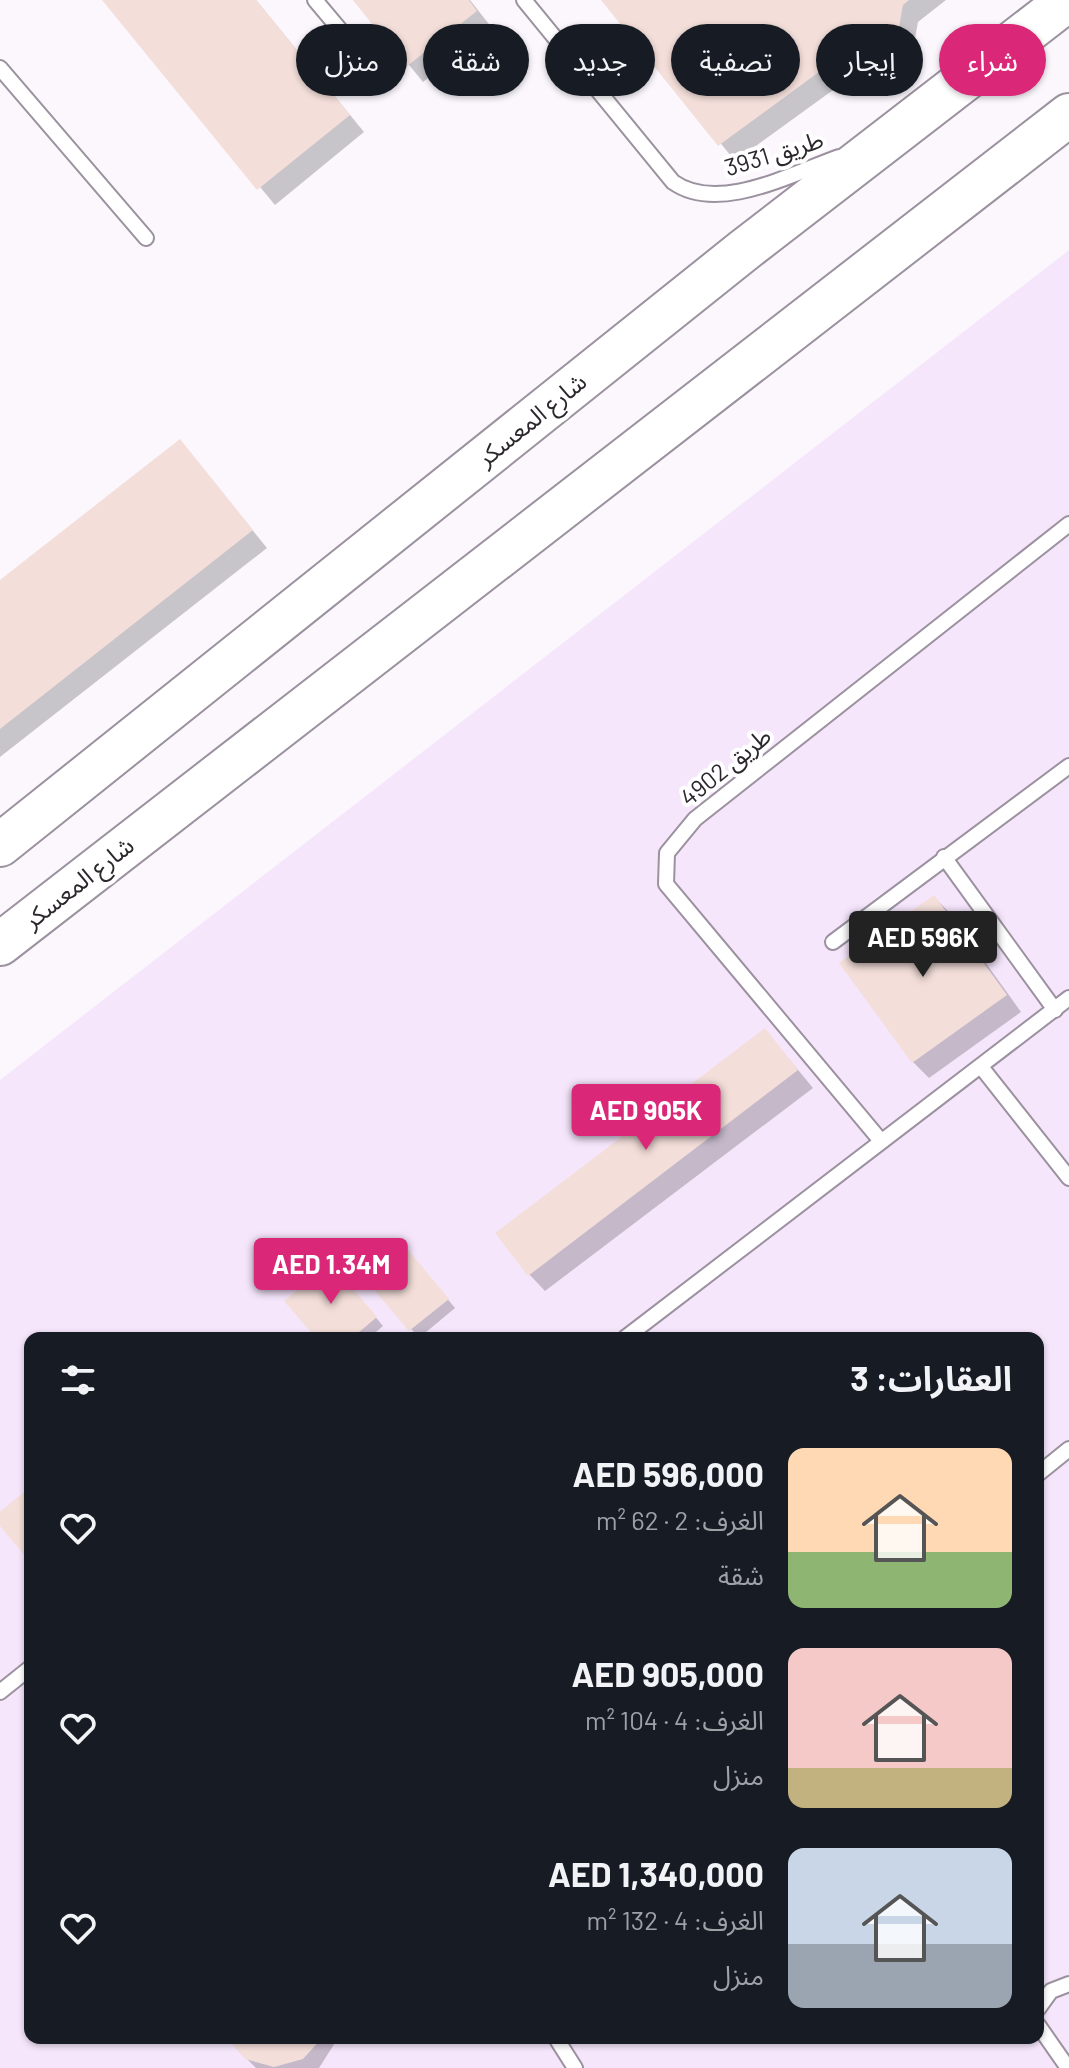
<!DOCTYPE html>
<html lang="ar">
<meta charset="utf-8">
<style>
:root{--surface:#171b24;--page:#20242c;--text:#f1f3f6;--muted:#9ea1a6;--accent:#db2777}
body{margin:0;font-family:Barlow,"Noto Sans Arabic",sans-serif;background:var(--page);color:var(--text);direction:rtl;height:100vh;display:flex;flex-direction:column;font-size:30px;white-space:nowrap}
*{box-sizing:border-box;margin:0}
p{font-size:26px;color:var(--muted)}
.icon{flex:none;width:44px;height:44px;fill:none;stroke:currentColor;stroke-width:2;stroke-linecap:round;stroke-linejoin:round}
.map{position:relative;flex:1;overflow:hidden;direction:ltr}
.sheet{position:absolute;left:24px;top:1332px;width:1020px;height:712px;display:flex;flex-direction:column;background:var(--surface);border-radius:16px;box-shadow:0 2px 6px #0004;direction:rtl}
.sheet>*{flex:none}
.banner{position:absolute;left:24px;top:24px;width:1022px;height:72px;direction:rtl;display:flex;gap:16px}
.price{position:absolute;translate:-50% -68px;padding:0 18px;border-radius:8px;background:var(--accent);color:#fff;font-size:26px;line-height:52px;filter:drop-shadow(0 2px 4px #0008)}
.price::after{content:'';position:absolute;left:50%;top:48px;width:24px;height:18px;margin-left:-12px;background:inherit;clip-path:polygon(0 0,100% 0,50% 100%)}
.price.selected{background:#222;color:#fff}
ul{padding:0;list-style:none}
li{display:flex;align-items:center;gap:24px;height:200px;padding:0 32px}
li span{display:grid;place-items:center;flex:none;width:224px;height:160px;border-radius:16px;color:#555}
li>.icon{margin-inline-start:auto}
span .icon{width:96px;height:96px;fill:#fffc;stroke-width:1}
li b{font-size:34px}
h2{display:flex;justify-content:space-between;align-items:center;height:96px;padding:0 32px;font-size:34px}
.pill{padding:0 28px;border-radius:36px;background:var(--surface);box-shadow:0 2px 6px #0004;font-size:28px;line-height:72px}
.pill.selected{background:var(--accent);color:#fff}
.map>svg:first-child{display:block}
</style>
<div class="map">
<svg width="1069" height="2068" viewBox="0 0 1069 2068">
<rect width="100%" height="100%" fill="#fbf7fd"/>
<path fill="#f6e6fc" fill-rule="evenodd" d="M1069,250V2068H0V1080ZM30,1338H1038V2038H30Z"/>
<g fill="#0003">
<polygon points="105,0 256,0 364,132 275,205"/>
<polygon points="356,0 470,0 492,28 423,82"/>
<polygon points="604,0 946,0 918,22 914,44 903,66 883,81 862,88 840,85 735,161"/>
<polygon points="180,441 267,548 0,757 0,582"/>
<polygon points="934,897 950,913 1021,1012 929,1078 913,1062"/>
<polygon points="765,1030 813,1088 545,1291 529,1274"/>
<polygon points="407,1250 455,1308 419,1338 362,1272"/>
<polygon points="339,1273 383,1326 369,1338 318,1338"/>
<polygon points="231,2038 338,2038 319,2068 256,2068 236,2048"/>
</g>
<g fill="#f3ded9">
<polygon points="102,0 256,0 350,115 257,190"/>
<polygon points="353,0 469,0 477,11 406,67"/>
<polygon points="601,0 909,0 903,5 899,27 887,49 866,66 845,73 823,69 718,146"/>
<polygon points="180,439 253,530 0,729 0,580"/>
<polygon points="934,895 1007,995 912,1063 839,963"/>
<polygon points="765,1028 798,1070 528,1276 495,1233"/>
<polygon points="399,1239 449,1299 409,1331 359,1272"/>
<polygon points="331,1263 377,1317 352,1338 316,1338 284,1301"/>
<polygon points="30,1487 30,1562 0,1526 0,1512"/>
<polygon points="227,2038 322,2038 303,2059 274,2067 245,2059"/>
</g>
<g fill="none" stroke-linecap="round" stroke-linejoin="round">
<g stroke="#9b919f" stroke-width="18">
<g id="service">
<polyline points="315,0 383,81"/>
<path d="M524,0L673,182C718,214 791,174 839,157"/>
<polyline points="0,68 146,238"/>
<polyline points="589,79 636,44"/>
<polyline points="944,857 1055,1010"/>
<polyline points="833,942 1069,766"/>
<polyline points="982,1068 1069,1178"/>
<polyline points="881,1141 666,884 667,853 695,819 1069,524"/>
<polyline points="625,1338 1069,998"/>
<polyline points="1038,1474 1069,1449"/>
<polyline points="0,1692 30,1668"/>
<polyline points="1038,2009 1051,1991 1069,1984"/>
<polyline points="1038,2025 1068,2068"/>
<polyline points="556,2038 575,2068"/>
</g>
</g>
<g stroke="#9b919f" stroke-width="46">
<g id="primary">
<polyline points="0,845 743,251 1068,0"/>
<polyline points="0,944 1069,115"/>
</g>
</g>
<use href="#service" stroke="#fff" stroke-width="14"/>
<use href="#primary" stroke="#fff" stroke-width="42"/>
</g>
<g text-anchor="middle" stroke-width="8" stroke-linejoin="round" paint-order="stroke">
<g font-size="24" fill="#2b272c" stroke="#fff">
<text transform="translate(774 154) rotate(-17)" y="8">طريق 3931</text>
<text transform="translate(532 420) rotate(-39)" y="8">شارع المعسكر</text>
<text transform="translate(726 767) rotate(-39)" y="8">طريق 4902</text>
<text transform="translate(79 883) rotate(-38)" y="8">شارع المعسكر</text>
</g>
</g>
</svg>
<b class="price selected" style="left:923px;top:979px">AED 596K</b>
<b class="price" style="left:646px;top:1152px">AED 905K</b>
<b class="price" style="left:331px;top:1306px">AED 1.34M</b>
<div class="banner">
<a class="pill selected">شراء</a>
<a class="pill">إيجار</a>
<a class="pill">تصفية</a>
<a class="pill">جديد</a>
<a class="pill">شقة</a>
<a class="pill">منزل</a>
</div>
<section class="sheet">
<h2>العقارات: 3<svg class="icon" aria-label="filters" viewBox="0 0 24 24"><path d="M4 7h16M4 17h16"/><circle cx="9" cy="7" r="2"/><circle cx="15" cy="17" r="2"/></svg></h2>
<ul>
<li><span style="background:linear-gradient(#ffd9b3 65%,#8fb573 0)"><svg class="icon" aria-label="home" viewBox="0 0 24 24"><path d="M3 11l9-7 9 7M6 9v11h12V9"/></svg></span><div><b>AED 596,000</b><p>الغرف: 2 · 62 m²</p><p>شقة</p></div><svg class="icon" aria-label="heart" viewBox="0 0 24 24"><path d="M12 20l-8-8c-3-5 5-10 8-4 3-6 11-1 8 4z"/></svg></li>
<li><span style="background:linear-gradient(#f6c9c9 75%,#c2b280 0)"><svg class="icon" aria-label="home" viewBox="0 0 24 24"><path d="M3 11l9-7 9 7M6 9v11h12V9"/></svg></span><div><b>AED 905,000</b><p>الغرف: 4 · 104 m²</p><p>منزل</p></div><svg class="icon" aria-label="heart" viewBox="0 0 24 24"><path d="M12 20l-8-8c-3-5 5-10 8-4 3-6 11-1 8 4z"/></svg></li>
<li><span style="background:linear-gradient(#c9d6e8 60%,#9aa5b1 0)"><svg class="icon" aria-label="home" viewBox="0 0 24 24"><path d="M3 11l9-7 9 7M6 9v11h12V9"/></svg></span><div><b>AED 1,340,000</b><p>الغرف: 4 · 132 m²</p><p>منزل</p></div><svg class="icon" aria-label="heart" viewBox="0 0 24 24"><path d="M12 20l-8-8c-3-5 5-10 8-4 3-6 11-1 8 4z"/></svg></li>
</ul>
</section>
</div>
